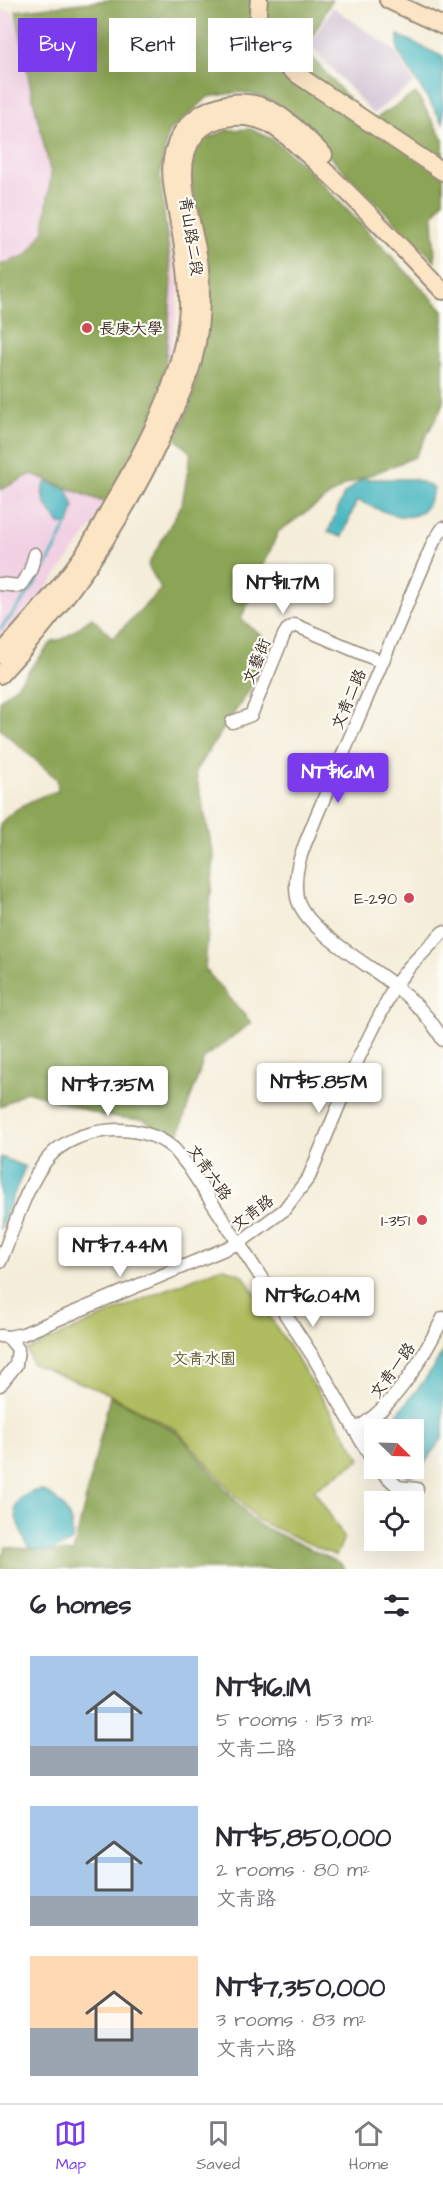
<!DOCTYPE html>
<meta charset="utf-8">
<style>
:root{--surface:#fff;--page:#f2f2f3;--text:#2b2b33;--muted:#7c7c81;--line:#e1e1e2;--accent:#7c3aed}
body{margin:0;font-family:"Architects Daughter","LXGW WenKai TC",sans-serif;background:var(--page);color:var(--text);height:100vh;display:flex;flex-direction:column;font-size:22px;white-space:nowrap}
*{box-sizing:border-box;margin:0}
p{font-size:20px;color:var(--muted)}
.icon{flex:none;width:33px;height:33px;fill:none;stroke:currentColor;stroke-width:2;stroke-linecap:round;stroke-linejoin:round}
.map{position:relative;height:1569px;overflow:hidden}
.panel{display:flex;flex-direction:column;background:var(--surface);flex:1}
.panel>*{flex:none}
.guide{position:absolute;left:18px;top:18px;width:408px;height:54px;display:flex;gap:12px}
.needle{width:39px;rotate:113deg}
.fabs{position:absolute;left:364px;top:1419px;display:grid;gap:12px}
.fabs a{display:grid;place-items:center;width:60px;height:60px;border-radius:0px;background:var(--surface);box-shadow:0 6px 24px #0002;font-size:30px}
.price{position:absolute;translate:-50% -51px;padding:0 14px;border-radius:6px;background:#fff;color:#222;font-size:20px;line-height:39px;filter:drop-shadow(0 2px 3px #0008)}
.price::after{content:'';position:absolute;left:50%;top:36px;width:18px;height:14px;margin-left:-9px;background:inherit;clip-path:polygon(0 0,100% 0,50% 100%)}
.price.on{background:var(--accent);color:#fff}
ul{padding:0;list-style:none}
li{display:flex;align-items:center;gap:18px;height:150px;padding:0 30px}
li span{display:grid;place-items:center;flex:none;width:168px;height:120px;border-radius:0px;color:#555}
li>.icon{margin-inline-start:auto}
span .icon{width:72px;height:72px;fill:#fffc;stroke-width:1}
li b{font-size:26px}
h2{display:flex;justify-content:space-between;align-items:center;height:72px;padding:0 30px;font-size:26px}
.pill{padding:0 21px;border-radius:0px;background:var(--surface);box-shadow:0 6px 24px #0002;font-size:21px;line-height:54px}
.pill.on{background:var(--accent);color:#fff}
.tabs{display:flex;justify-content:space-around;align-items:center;height:84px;border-top:2px solid var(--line);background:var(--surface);font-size:16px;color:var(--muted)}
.tabs a{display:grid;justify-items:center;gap:3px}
.tabs .on{color:var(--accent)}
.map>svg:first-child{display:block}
</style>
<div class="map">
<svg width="443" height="1569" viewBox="0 0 443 1569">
<rect width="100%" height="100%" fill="#fdfcf7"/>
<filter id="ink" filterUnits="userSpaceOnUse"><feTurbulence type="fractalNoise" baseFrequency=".0167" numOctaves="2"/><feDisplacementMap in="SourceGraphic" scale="12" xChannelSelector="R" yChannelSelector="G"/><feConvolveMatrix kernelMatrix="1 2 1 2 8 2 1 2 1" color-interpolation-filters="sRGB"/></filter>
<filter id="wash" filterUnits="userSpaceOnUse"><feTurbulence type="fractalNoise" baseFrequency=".008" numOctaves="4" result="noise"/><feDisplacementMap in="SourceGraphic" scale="24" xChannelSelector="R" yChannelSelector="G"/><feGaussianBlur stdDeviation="1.35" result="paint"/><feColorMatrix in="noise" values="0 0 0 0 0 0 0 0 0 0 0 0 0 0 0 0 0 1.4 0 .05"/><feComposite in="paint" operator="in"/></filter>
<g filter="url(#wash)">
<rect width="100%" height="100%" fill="#f4edd9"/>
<polygon fill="#f1d0e3" points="0,10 11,11 168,227 179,286 169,370 107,507 40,597 0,640"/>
<polygon fill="#cebed1" points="333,7 394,50 414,83 373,114 310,45"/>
<polygon fill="#afbc5e" stroke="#75733e" stroke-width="1.5" points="222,1267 243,1275 361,1459 314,1490 344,1537 336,1556 257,1520 177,1430 109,1394 32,1364 27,1350 153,1295"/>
<g fill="#8ba455" stroke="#63673a" stroke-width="1.5">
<polygon points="109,0 332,0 305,50 370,122 416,93 443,139 443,200 433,216 435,261 344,171 284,108 264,97 240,92 208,97 168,133 160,175 172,282 165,367 154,413 106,503 32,474 0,490 0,265 27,255 44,230 51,174 31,90 16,11"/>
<path d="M251,129L272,139L299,161L327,189L443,310V405L415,457L345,485L278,532L241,619L269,642L249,691L195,771L214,857L205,969L251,1023L204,1058L176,1142L144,1120L104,1116L27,1091L0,1107V824C15,807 36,797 58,791L57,779L0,729V700L18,684L53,641L63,639L92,618L113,638L161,589L148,565L182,504L191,453L176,439L189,408L200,366L204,252L198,209L188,175L193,155L204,140L227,130Z"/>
<polygon points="110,1396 177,1432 255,1523 340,1563 345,1569 0,1569 0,1558 6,1547 73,1553"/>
</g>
<g fill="#47b6c0" stroke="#41706f" stroke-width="1.5">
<polygon points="398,35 443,57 443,123 398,52"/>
<path d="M362,479H414L434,488C432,494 430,501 427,506C410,529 377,508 357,500L342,537L328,532L344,494Z"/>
<path d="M47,482L67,489L74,507L69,524H59C52,512 34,494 47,482Z"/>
<polygon points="1,1157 25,1167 0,1229 0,1160"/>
<polygon points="443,1352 443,1437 419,1471 408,1477 398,1469 414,1468 414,1430 386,1428 424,1381"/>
<path d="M41,1490C62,1500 75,1517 72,1541C59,1550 43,1554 28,1547C17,1520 1,1498 41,1490Z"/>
</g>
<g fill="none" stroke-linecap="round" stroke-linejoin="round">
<path stroke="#47b6c0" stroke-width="3" d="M0,629C28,597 52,561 68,521"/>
</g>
</g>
<g filter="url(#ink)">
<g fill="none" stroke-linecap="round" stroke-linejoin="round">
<g stroke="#988c7c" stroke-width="15">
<g id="street">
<path d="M443,528L434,541L316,817C308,838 296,860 296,883C296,888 296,896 298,901C309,932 368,964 394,985C413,1000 431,1019 443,1040"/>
<polyline points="0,584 20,586 30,571 35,554"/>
<polyline points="232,722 251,715 284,635 287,630 295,625 382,662"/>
<path d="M0,1262C13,1231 27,1182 49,1157C76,1126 141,1120 173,1148C178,1153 183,1160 188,1166L314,1358L375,1465"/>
<polyline points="0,1336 8,1337 23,1334 239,1243 284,1210 309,1177 359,1057 395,985 410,966 443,932"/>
<polyline points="0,1385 16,1365 18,1349 8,1337"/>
<path d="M355,1430C397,1404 421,1361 443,1318"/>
<polyline points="378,1468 398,1487 417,1489"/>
</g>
</g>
<g stroke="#988c7c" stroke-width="20">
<g id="secondary">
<path d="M259,0C254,34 266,50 292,71L443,172"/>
<polyline points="388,0 443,26"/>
<path d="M0,655C27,625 55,594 79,561C91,545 100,527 109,510C145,448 183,381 188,308C189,282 183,244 178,218C173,189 164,162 181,134C189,121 201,112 216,107C264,90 292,124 324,155"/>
<path d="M0,675C68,602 124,520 165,430C175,408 187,384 193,361C201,332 202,298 200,269C197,229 168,167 196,134C212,115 243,113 265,122C281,129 295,144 309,156C356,198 399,245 443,291"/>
</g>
</g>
<use href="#street" stroke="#fff" stroke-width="12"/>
<use href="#secondary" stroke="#fce5c4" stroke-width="16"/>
</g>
</g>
<g fill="#d1495b" stroke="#fdfcf7" stroke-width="2">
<circle cx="87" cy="328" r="6"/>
<circle cx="409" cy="898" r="6"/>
<circle cx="422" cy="1220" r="6"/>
</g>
<g text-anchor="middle" stroke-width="4.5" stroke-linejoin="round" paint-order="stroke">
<g font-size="16" fill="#3b2a1e" stroke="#fdfcf7">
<text transform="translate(192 236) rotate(81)" y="6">青山路二段</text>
<text transform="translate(256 661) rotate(-68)" y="6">文藝街</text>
<text transform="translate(348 699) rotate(-67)" y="6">文青二路</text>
<text transform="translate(210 1172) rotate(55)" y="6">文青六路</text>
<text transform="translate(252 1212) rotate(-37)" y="6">文青路</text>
<text transform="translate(392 1370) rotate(-54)" y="6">文青一路</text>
</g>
<g font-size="16" fill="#3b2a1e" stroke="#fdfcf7" text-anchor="end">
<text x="99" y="334" text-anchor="start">長庚大學</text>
<text x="397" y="904">E-290</text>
<text x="410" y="1226">I-351</text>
</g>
<g font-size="16" fill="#5e5631" stroke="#fdfcf7">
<text x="204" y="1364">文青水園</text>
</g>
</g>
</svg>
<div class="fabs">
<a><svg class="needle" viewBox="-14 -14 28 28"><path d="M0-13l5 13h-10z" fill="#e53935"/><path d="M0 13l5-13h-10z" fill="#7c7c81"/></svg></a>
<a><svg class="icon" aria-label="locate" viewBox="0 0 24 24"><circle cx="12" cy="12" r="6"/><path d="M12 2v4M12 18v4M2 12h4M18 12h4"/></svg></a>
</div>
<b class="price" style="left:283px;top:615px">NT$11.7M</b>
<b class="price on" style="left:338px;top:804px">NT$16.1M</b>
<b class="price" style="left:319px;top:1114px">NT$5.85M</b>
<b class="price" style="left:108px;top:1117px">NT$7.35M</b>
<b class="price" style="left:120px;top:1278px">NT$7.44M</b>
<b class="price" style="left:313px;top:1328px">NT$6.04M</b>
<div class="guide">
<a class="pill on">Buy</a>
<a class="pill">Rent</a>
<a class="pill">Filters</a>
</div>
</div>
<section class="panel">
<h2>6 homes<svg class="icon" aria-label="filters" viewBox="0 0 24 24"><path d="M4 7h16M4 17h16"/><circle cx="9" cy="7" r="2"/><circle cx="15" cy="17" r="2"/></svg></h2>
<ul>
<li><span style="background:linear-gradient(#a9c7e8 75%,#9aa5b1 0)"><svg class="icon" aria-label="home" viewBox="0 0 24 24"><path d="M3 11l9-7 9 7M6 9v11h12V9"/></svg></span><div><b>NT$16.1M</b><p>5 rooms · 153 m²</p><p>文青二路</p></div></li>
<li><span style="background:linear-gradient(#a9c7e8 75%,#9aa5b1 0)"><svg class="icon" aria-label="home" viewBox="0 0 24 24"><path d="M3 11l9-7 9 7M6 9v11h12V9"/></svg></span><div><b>NT$5,850,000</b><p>2 rooms · 80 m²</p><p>文青路</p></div></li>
<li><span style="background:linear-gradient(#ffd9b3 60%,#9aa5b1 0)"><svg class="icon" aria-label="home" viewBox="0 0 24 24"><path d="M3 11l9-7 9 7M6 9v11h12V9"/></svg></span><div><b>NT$7,350,000</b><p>3 rooms · 83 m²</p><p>文青六路</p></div></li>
</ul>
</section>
<nav class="tabs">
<a class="on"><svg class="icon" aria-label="map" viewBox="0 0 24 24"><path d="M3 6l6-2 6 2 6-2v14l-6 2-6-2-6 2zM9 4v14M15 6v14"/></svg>Map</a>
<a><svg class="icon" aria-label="saved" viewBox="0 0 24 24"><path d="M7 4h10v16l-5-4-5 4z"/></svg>Saved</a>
<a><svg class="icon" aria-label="home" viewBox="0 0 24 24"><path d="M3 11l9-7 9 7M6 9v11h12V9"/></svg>Home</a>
</nav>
